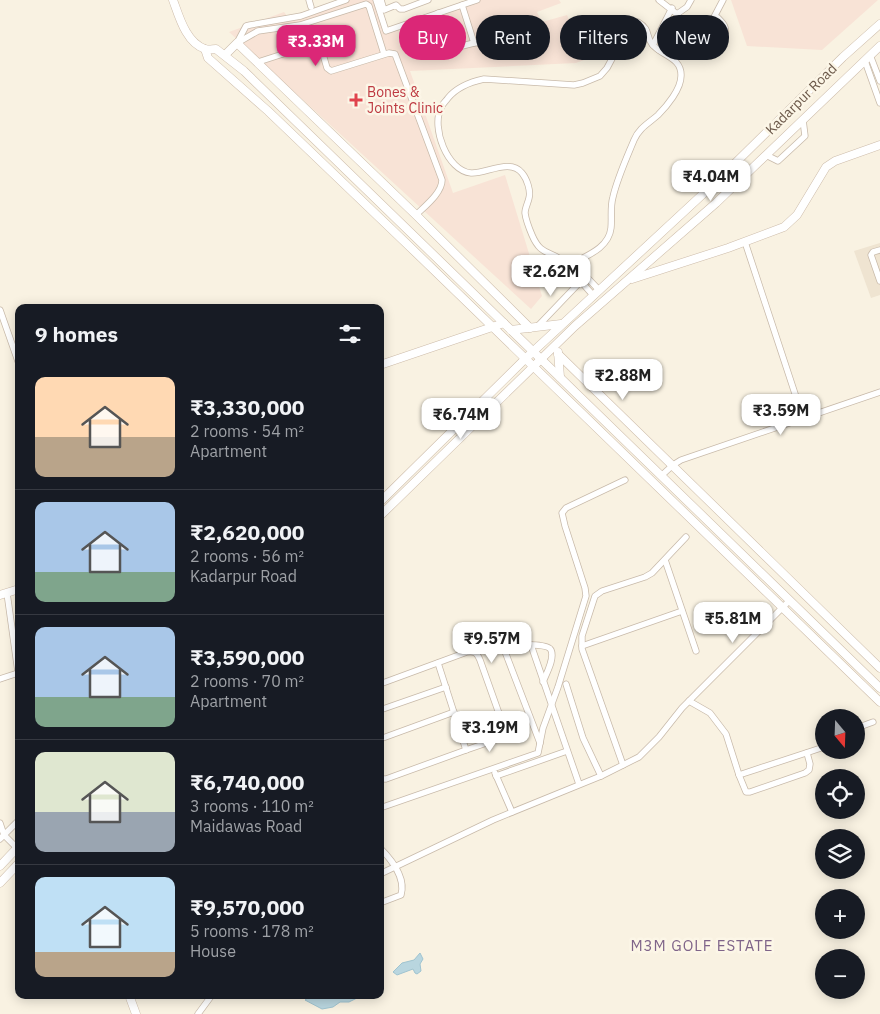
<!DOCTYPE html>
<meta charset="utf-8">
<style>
:root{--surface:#171b24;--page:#20242c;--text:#f1f3f6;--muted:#9ea1a6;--line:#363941;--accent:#db2777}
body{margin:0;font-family:"IBM Plex Sans",sans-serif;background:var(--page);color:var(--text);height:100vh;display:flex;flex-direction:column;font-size:19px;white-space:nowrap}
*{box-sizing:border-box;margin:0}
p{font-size:16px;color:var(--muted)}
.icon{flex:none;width:28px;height:28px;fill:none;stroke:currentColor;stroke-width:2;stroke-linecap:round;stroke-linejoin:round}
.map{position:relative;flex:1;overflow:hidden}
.side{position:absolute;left:15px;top:304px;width:369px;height:695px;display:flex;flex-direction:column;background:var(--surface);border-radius:10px;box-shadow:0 2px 12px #0003}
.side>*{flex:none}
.banner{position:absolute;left:399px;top:15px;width:406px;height:45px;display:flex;gap:10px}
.needle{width:32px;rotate:161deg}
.controls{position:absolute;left:815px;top:709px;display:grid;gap:10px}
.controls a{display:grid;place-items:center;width:50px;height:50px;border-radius:50%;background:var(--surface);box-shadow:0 2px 12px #0003;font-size:25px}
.price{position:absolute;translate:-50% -42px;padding:0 11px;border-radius:10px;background:#fff;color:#222;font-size:16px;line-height:32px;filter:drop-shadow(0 1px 2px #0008)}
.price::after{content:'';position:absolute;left:50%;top:30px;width:15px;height:11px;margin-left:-8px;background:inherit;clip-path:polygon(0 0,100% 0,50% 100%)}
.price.selected{background:var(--accent);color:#fff}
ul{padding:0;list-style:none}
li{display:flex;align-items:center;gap:15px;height:125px;padding:0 20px}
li+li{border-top:1px solid var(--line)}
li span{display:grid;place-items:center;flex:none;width:140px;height:100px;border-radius:10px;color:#555}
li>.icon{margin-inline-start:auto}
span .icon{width:60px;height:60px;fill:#fffc;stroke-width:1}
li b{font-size:21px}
h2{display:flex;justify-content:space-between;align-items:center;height:60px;padding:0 20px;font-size:21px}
.tag{padding:0 18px;border-radius:22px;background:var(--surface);box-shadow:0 2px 12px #0003;font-size:18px;line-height:45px}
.tag.selected{background:var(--accent);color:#fff}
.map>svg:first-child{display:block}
</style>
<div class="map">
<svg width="880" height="1014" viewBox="0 0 880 1014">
<rect width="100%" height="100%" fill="#f9f2e2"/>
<polygon fill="#efe4d1" points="880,243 880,295 871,298 854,251"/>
<g fill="#f8e3d6">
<polygon points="338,0 377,0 389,32 474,0 559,0 561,3 537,12 542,22 567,15 577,39 600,30 608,51 576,63 410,71 453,193 505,175 542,296 531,309 229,32 284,12 288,17"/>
<polygon points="731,0 878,0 822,50 747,46"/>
</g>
<g fill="#b9d6df" stroke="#a0c4d0">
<polygon points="420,953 423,959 420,964 421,971 417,974 415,973 413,969 397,975 393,972 402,963 414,960"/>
<polygon points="312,995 342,995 345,996 363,995 349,1002 340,1002 333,1007 322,1009 305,1000"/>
</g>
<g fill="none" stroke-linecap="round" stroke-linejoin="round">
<g stroke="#c8baaa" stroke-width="7">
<g id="street">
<polyline points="309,0 311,7"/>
<polyline points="376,0 386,31 462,5 474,43 486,42"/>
<polyline points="381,0 384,10 396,5 400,9 404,9 428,0"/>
<polyline points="659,0 677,14 687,7 691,0"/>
<polyline points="462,5 477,0"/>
<polyline points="438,13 450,49 474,43"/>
<path d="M677,14C682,29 688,38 705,38C712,38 718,39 724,35C728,28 723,23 718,18"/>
<polyline points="703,38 723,0"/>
<polyline points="238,41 246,26 250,25 301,16 346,0"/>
<polyline points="237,43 258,31 300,25 366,4 369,6 384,54"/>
<polyline points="653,45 672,8"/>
<polyline points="659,50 678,17"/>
<polyline points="870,55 880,81"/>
<polyline points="865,61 880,103"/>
<path d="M258,62L289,52L290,49L288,43L289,40L313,32L317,34L327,68L331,71L389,53L395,54L442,180C442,193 425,206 416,215"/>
<polyline points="766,155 778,161 805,136 803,120"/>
<polyline points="745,242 803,418"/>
<polyline points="880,250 873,252 871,255 880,281"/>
<path d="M594,296C583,285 574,271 563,261C549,250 541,256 532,235C529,228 526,221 525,213C525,208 528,203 529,198C531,191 527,179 522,173C510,158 486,174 471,173C447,171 431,127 441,108C442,104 446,101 448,98C457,87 470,82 484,79L574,85L583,83L600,76L607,68L629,27L633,23L638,22C651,30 645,35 652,44C661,56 682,57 681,76C681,89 667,106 658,115C649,123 639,128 634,140C627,157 617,179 613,197C610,207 612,218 611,228C609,246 591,254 577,261V267L599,290"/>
<polyline points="0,310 19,364"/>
<polyline points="537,327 581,281"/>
<polyline points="662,475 673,465 681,460 880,392"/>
<polyline points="665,560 696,651"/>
<polyline points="7,593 19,679"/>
<polyline points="531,645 579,784"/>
<polyline points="582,646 682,611"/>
<polyline points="438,663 466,750"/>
<polyline points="0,679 18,673"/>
<path d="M380,684L467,652C475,651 477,653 480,660L507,736"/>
<polyline points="566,684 583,738 601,776"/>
<polyline points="689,701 710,713 726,734 739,775 824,747"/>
<polyline points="380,710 446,687"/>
<polyline points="856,731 862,726 873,722"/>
<polyline points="380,739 454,712"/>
<path d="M540,743L504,649L505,646L508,645C516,645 548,643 551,650C555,659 546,674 543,682"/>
<polyline points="623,765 582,649 582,636 595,596 602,591 645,577 652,573 686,537"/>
<polyline points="495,773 512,812"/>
<polyline points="739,775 746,792 750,792 805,773 809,770 810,764 807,753"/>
<polyline points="496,776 567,751"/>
<polyline points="380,779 386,779 466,750 524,730"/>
<polyline points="380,808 538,753 543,728 558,687 586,596 585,588 565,526 562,513 566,508 625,480"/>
<polyline points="0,823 4,835 17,848"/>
<polyline points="0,839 19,820"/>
<path d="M380,848C391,859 406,878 401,895L380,903"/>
<polyline points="380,874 493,820 601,776 639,757 659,737 682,708 790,600"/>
<polyline points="198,1014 212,995"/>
</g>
</g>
<g stroke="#cdbcaa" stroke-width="9">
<g id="secondary">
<path d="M173,0C179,16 186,43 205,49C208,50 213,49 216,49L244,71L880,688"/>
<polyline points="205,49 208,58 268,111 409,246 880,702"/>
<polyline points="225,55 237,43 416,215 530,328"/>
<polyline points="632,279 728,248 784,227 797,215 826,167 835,161 880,145"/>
<polyline points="511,330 561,324"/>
<polyline points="558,352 560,377"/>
<polyline points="558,354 880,668"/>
<polyline points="380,365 504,323"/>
<polyline points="380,502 525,359 717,181 843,57 880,24"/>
<polyline points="380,516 575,326 716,203 880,46"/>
<polyline points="0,595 19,589"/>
<polyline points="0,866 19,846"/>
<polyline points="0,883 19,863"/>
<polyline points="129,995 136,1014"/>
</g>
</g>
<use href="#street" stroke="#fff" stroke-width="5.5"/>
<use href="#secondary" stroke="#fff" stroke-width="8"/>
</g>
<path fill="#e0444e" stroke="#fcf6e7" stroke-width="2" d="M353.5 92.5h5v5h5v5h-5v5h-5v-5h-5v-5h5z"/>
<g text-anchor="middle" stroke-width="5" stroke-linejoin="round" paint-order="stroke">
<g font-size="14" fill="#be3a42" stroke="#fcf6e7" text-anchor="start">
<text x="367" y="97">Bones &amp;<tspan x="367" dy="16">Joints Clinic</tspan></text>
</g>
<g font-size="14" fill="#6d5a4b" stroke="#fcf6e7">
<text transform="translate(801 99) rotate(-45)" y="5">Kadarpur Road</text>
</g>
<g font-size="15" letter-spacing="1" fill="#7f6489" stroke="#fcf6e7">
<text x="702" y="951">M3M GOLF ESTATE</text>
</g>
</g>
</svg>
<div class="controls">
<a><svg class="needle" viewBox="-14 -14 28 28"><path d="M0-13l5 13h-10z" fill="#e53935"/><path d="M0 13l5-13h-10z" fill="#9ea1a6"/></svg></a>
<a><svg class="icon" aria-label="locate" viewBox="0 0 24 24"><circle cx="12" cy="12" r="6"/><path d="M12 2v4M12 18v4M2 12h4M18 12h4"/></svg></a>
<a><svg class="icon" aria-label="layers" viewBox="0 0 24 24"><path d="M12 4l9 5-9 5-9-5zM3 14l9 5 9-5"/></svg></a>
<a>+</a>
<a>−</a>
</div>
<b class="price selected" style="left:316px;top:67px">₹3.33M</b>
<b class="price" style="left:711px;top:202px">₹4.04M</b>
<b class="price" style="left:551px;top:297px">₹2.62M</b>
<b class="price" style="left:623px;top:401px">₹2.88M</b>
<b class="price" style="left:781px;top:436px">₹3.59M</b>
<b class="price" style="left:461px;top:440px">₹6.74M</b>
<b class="price" style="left:733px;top:644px">₹5.81M</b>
<b class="price" style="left:492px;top:664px">₹9.57M</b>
<b class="price" style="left:490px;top:753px">₹3.19M</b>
<div class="banner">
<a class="tag selected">Buy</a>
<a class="tag">Rent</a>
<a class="tag">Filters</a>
<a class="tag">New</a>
</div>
<section class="side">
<h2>9 homes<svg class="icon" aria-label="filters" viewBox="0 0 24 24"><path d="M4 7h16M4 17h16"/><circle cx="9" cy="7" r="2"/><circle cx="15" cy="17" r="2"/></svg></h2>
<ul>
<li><span style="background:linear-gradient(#ffd9b3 60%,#b9a48a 0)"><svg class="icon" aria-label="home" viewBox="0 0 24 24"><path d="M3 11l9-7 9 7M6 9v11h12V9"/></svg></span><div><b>₹3,330,000</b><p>2 rooms · 54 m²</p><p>Apartment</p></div></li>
<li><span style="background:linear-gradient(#a9c7e8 70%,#7fa58c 0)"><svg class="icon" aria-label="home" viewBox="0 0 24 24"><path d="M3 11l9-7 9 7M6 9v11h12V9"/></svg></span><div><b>₹2,620,000</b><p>2 rooms · 56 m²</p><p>Kadarpur Road</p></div></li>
<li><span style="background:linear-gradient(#a9c7e8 70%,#7fa58c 0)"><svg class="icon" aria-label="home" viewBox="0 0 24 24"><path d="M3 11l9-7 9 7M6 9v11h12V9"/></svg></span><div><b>₹3,590,000</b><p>2 rooms · 70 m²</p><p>Apartment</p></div></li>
<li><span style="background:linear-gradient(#dfe7d0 60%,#9aa5b1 0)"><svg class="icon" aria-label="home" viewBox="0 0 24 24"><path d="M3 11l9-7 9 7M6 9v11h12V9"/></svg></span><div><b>₹6,740,000</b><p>3 rooms · 110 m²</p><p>Maidawas Road</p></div></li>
<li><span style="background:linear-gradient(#bfe0f5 75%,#b9a48a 0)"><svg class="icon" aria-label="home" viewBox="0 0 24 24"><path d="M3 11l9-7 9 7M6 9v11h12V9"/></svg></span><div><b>₹9,570,000</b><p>5 rooms · 178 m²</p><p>House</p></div></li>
</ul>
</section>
</div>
